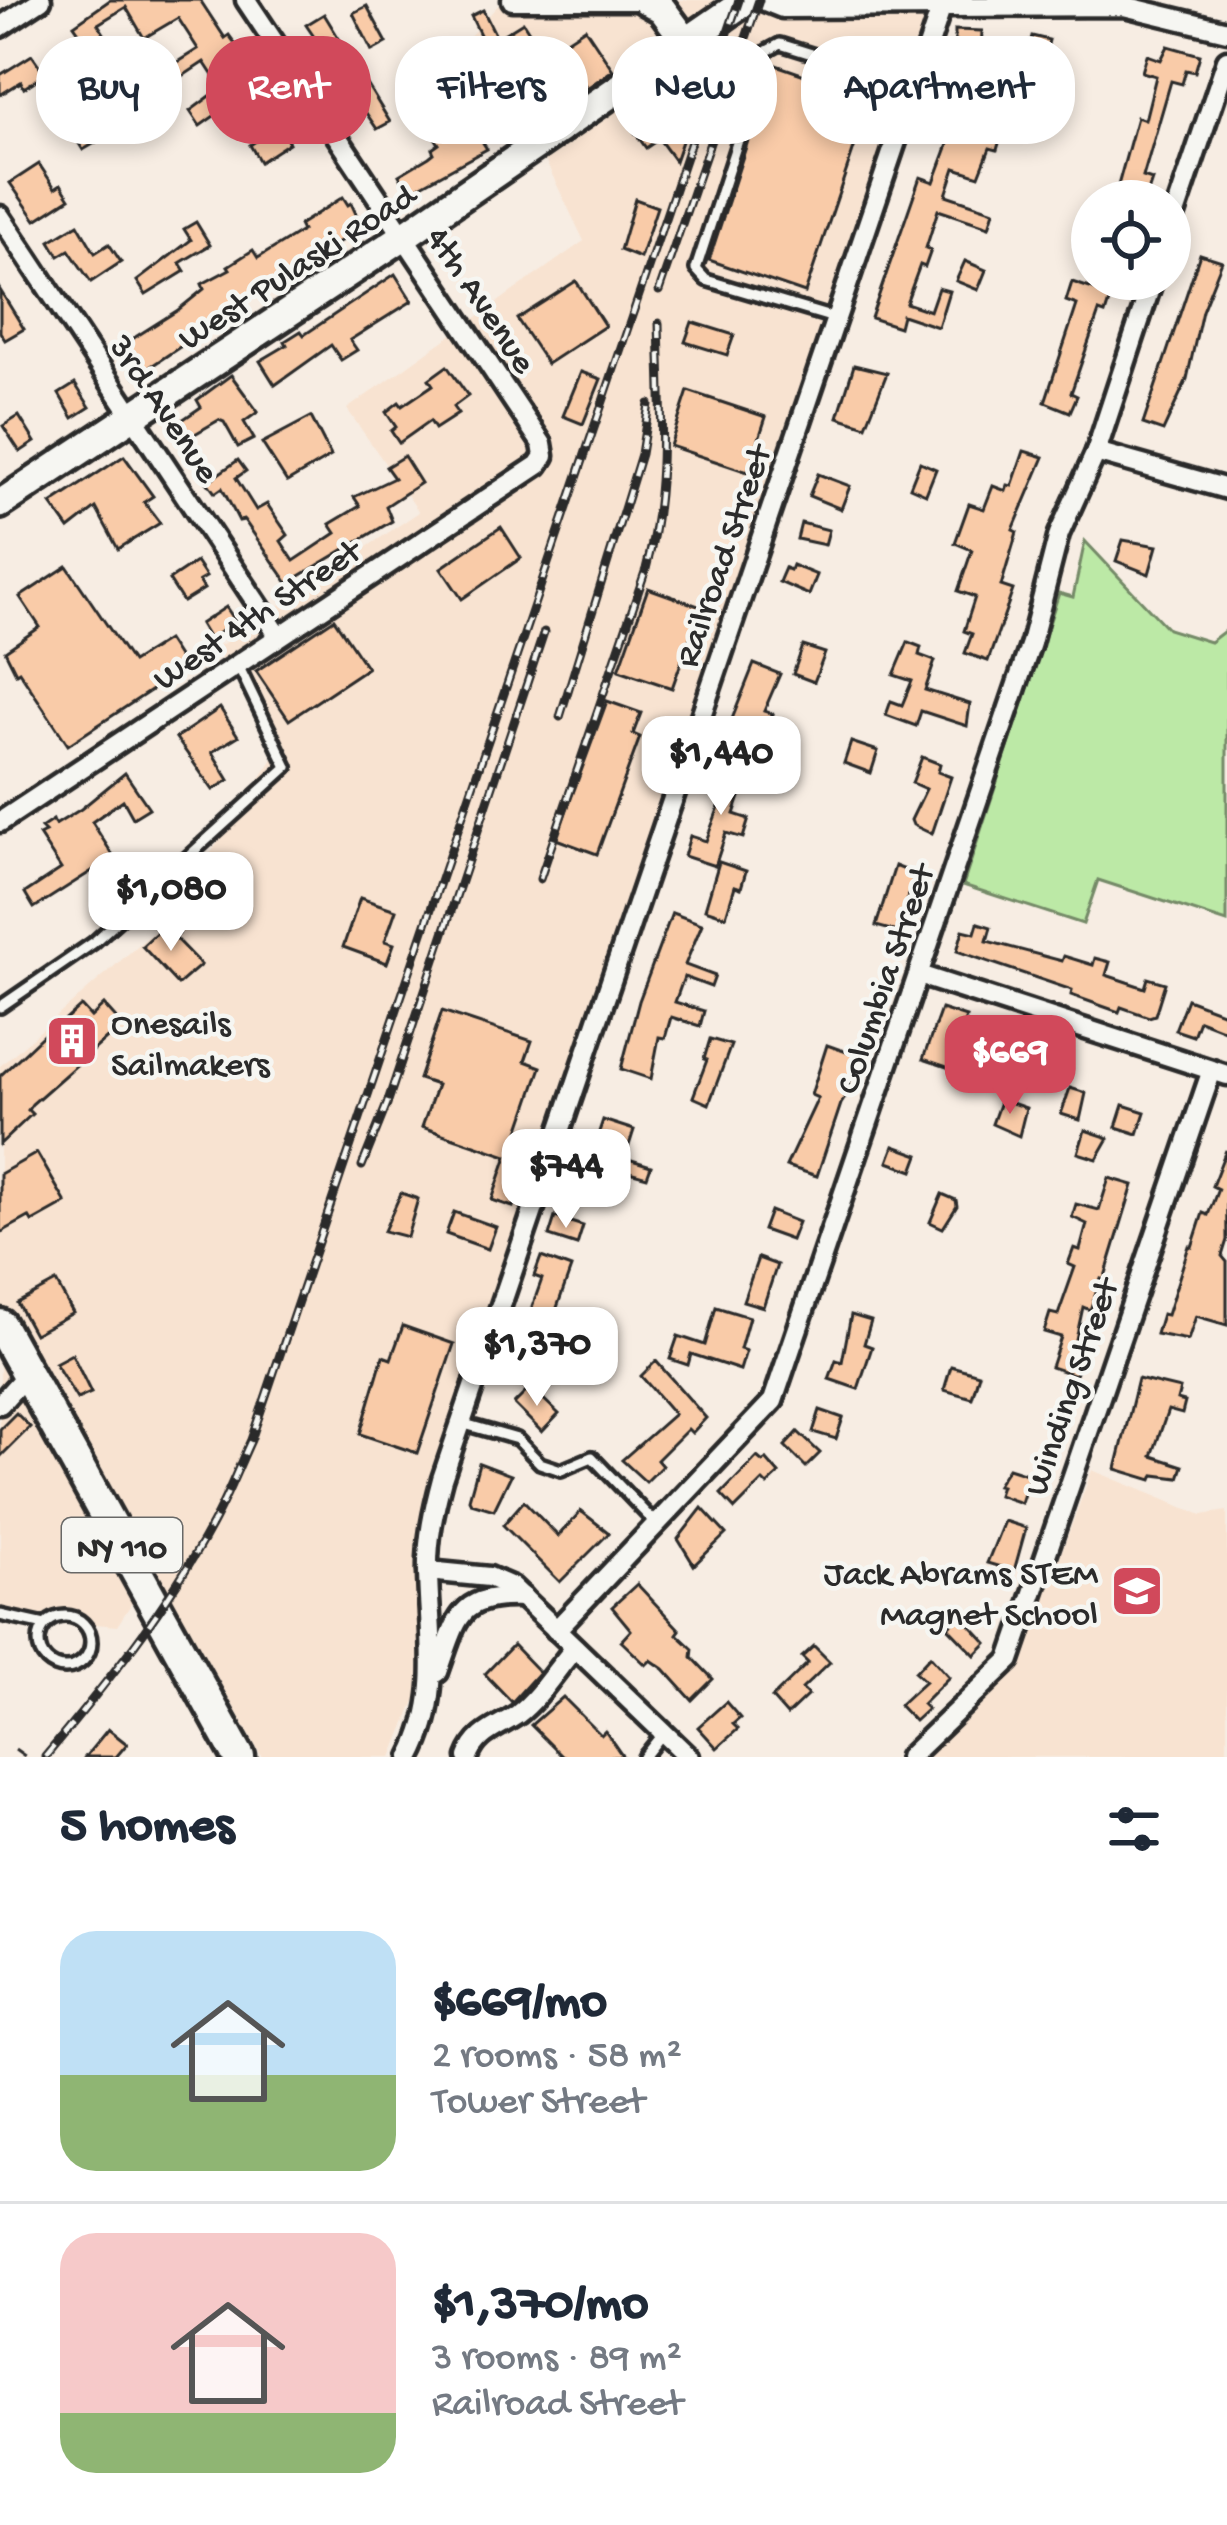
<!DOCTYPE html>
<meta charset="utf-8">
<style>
:root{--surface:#fff;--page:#f2f2f3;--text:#1f2937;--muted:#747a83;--line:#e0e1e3;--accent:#d1495b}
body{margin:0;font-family:"Gochi Hand",sans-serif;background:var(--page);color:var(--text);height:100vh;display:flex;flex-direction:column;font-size:45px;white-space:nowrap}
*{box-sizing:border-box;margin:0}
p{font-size:39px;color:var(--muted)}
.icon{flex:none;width:66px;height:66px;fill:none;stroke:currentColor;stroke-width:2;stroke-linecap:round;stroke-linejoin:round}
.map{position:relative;height:1757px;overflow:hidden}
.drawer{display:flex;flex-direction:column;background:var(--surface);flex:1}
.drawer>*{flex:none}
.guide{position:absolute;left:36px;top:36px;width:1155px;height:108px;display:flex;gap:24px}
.buttons{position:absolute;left:1071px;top:180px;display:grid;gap:24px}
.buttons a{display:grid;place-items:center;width:120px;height:120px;border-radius:50%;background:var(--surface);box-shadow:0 6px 18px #0003;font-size:60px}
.price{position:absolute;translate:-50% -102px;padding:0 27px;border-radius:24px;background:#fff;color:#222;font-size:39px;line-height:78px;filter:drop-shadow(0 3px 6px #0008)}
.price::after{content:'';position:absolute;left:50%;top:72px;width:36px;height:27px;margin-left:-18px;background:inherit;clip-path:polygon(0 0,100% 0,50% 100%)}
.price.selected{background:var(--accent);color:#fff}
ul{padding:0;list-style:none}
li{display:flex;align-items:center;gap:36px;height:300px;padding:0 60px}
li+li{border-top:3px solid var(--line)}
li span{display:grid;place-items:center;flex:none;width:336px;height:240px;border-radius:36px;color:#555}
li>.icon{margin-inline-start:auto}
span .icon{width:144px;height:144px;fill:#fffc;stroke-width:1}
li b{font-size:51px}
h2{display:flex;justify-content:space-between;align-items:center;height:144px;padding:0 60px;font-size:51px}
.pill{padding:0 42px;border-radius:48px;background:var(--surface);box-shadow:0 6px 18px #0003;font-size:42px;line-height:108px}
.pill.selected{background:var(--accent);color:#fff}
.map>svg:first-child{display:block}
</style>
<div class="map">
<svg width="1227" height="1757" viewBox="0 0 1227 1757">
<rect width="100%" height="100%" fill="#f7ede3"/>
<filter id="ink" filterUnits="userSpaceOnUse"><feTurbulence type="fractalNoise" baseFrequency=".00833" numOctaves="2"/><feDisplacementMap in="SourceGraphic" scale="24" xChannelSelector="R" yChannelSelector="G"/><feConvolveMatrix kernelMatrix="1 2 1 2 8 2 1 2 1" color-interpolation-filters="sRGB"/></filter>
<g filter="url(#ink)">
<g fill="#f8e3d1">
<polygon points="503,0 933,0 428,1486 417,1536 419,1691 392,1757 262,1757 155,1567 117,1626 0,1615 0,1066 166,921 282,745 215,649 419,512 347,409 584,241 532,133 469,37"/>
<polygon points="1092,1470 1202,1515 1227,1511 1227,1757 925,1757 1019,1667"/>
</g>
<polygon fill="#bce9a6" stroke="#748a68" stroke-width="3" points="1085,541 1168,629 1210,642 1227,629 1227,922 1098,880 1083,924 963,885 1059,593 1073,597"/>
<g fill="#f9cba8" stroke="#2b2b2b" stroke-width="3">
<polygon points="110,0 200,0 225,38 229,35 251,65 280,109 273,114 289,143 260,162 250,145 259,139 245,119 235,125 224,109 200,126 190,111 217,91 214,88 219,85 204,62 171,84 163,71 198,49 178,18 144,38 126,7 98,24 105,35 89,46 74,25"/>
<polygon points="367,6 387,43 372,51 353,13"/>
<polygon points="483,10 497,38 523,22 544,55 585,28 613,70 587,88 579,76 543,99 535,87 525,94 502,59 480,73 466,52 483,41 471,16"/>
<polygon points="324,14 390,122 377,129 306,25"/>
<polygon points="955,30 982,31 981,51 1005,54 1001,84 1008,86 1000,104 1035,113 1031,129 1005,123 997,150 990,148 979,176 955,168 946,195 994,211 989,227 938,210 926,248 931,250 925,267 920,265 906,303 930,311 938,288 949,291 938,327 902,315 899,327 871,318 920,177 934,182 956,123 949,121 956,97 936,89 945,46 955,47"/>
<polygon points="1032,36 1049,40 1042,70 1024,65"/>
<polygon points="1168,46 1200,55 1195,72 1186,70 1182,84 1171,81 1143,177 1152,180 1146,198 1117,189 1137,117 1145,120 1156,76 1142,72 1147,55 1161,60"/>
<polygon points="32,55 45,74 24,88 21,82 0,95 0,75"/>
<polygon points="438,61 460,96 439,110 457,135 472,126 487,149 409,192 399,175 429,157 434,153 432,149 439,144 416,107 424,102 419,95 427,90 417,74"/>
<polygon points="773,64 871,98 805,293 709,260"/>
<polygon points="691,65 707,70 675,161 659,139 646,148 629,124 685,84"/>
<polygon points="137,67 146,81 122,98 112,84"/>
<polygon points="486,82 502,111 488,118 473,89"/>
<polygon points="74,110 95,143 83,150 63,118"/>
<polygon points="39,164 55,188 61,184 70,198 36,220 10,183"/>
<polygon points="343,197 348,205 351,203 363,229 299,263 303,269 286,279 284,275 210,318 214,324 135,377 118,348 178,310 204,289 202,284 230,269 228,266 253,250 258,258 302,231 299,225"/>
<polygon points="635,199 657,207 640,258 620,250"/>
<polygon points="196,222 210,245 180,263 185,271 146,295 137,281 191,240 184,229"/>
<polygon points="78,224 95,253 109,244 121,262 91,282 69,250 59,256 50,241"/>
<polygon points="1200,254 1222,261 1202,311 1187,379 1163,431 1143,424"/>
<polygon points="965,261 986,270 978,290 956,281"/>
<polygon points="395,274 412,301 350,340 357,350 341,360 331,345 275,385 260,361 287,345 285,341 301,331 304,335"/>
<polygon points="576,281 605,326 547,364 517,319"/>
<polygon points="1072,282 1111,295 1105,314 1099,312 1071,393 1077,396 1070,412 1045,402 1077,305 1066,301"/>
<polygon points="0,290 24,329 5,340 0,332"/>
<polygon points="692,322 734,335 727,355 685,342"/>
<polygon points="854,365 887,373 866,426 838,417"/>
<polygon points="447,366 468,396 453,407 458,414 435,429 430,421 399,443 391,431 396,427 386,412 399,402 402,406 433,385 429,379"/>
<polygon points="581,372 601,379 583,424 563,416"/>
<polygon points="231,375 258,412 244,422 254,439 238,447 224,422 219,420 193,435 195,439 184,446 172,427 201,407 197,400"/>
<polygon points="75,384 90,407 73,418 59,394"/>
<polygon points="688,391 766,417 748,472 670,446"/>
<polygon points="19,416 35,442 20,452 3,426"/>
<polygon points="311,417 331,456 287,482 262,443"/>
<polygon points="1024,451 1044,457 1013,530 1017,532 1001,586 1013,590 988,661 965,653 972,634 964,631 975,597 958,591 972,550 955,543 969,504 984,509 993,486 1006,491 1008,485 1012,486"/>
<polygon points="124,456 153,496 144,502 160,523 118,549 96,508 69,529 51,504"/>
<polygon points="404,456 421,483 386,506 392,521 288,583 244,520 239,521 222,488 215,493 207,482 238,460 246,471 236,478 256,510 267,504 288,535 281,541 294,561 336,533 330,524 360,506 354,497 394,478 386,467"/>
<polygon points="920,462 936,469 926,494 910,487"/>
<polygon points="818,474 850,486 841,509 809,496"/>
<polygon points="801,523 829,530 825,545 797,539"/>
<polygon points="501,527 521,558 462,599 441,568"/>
<polygon points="1123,540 1157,546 1149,574 1116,561"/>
<polygon points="196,562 206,577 199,581 204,589 183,602 169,580"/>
<polygon points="792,565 817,575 809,595 779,582 785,568 790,570"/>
<polygon points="67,566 132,662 167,640 185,668 68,745 19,671 16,673 5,651 40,627 20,597"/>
<polygon points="648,588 701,607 672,688 619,670"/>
<polygon points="226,607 236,622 209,639 200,624"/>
<polygon points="334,619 367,668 289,720 256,671"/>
<polygon points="908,642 921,647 919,655 935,661 925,690 970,704 967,726 921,711 916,726 886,715 891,701 902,705 912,681 894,675"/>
<polygon points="803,646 825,653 814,682 793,674"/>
<polygon points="754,664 780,674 764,711 773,714 767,731 732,719"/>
<polygon points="607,701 641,713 633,734 640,737 597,854 556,839"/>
<polygon points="220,708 238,736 212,752 229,780 213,790 176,738"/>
<polygon points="851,742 878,751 871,773 844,763"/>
<polygon points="922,757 940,764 938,772 951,777 932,834 913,825 911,820 926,789 912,783"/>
<polygon points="716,766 747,777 734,814 749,819 743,838 726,833 715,866 684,856 690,836 706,841 725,791 709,785"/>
<polygon points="125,773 149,808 133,818 123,800 92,822 114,857 34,908 25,893 61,869 39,835 45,832 41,828 53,820 55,825 81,809"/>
<polygon points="719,862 746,871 741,888 735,886 726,916 705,909"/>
<polygon points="895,866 915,874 898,932 876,926"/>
<polygon points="360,898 396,910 385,941 394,944 387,963 343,947"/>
<polygon points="672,913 702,924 685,965 715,976 711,987 684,977 675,1002 704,1011 700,1026 671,1017 665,1038 659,1037 651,1079 621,1069 639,1001"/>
<polygon points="168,922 179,934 175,938 201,965 178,985 142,946"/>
<polygon points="978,923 991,927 987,941 1062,961 1064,956 1093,965 1095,958 1110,962 1106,975 1145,988 1148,978 1165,983 1155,1015 1149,1017 1121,1007 1119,1012 1071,995 1072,990 957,951 963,930 975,933"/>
<polygon points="1187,999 1227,1014 1227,1031 1199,1020 1193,1036 1175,1030"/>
<polygon points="104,1005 122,1025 32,1104 28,1110 32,1114 0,1144 0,1076 58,1021 61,1024 81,1006 91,1017"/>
<polygon points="941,1009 966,1017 961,1031 967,1033 956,1070 923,1059"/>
<polygon points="442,1011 532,1041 525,1061 541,1067 517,1137 533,1142 513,1207 492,1200 507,1156 422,1127 437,1085 419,1079"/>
<polygon points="710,1039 731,1045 709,1104 693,1097 707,1060 704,1059"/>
<polygon points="987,1040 1031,1051 1012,1091 977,1084"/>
<polygon points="827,1045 858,1056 847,1089 850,1090 841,1104 817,1176 786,1166 818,1098 811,1095"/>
<polygon points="1070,1088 1086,1093 1080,1120 1061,1114"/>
<polygon points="1001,1099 1026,1108 1019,1136 992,1124"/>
<polygon points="1123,1105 1145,1112 1138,1134 1116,1127"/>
<polygon points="603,1120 634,1130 625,1158 651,1166 647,1177 615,1168 610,1181 605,1179 603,1186 571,1174 578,1154 590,1159"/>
<polygon points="1085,1130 1109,1138 1097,1159 1078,1153"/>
<polygon points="894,1146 919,1155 913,1171 888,1162"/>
<polygon points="1226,1150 1227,1240 1222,1256 1227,1262 1227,1325 1196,1316 1188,1340 1156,1334 1162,1314 1167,1315 1189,1246 1192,1247 1203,1213 1208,1215 1218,1189 1212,1186"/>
<polygon points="37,1153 66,1203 32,1222 29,1217 0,1233 0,1174"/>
<polygon points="1109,1178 1133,1185 1104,1280 1101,1279 1090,1310 1083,1307 1073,1353 1081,1356 1075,1375 1051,1367 1061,1337 1044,1332 1050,1313 1058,1315 1075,1267 1068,1264 1074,1248 1080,1250 1087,1224 1072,1217 1076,1204 1099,1210"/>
<polygon points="401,1193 418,1199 407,1237 384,1231"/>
<polygon points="942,1194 956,1200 957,1206 943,1228 930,1222"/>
<polygon points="770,1211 798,1222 791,1240 763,1230"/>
<polygon points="454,1212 496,1227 488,1249 446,1234"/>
<polygon points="555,1217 583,1226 577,1245 549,1236"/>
<polygon points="541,1257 571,1268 553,1319 531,1310 542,1279 534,1276"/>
<polygon points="758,1258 777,1265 763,1307 743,1301"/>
<polygon points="56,1282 73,1313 34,1334 17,1303"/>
<polygon points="716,1307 749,1317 740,1349 746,1351 740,1370 691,1354 688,1365 670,1359 678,1336 705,1345"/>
<polygon points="851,1315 871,1321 864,1344 872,1347 858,1389 829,1379 836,1360 842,1362"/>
<polygon points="521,1317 539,1322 532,1342 544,1347 539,1361 510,1349"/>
<polygon points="403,1326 454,1344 417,1453 360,1434 383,1356 391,1359"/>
<polygon points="72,1354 91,1393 77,1399 55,1363"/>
<polygon points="656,1361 706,1418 692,1433 688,1429 657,1460 662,1466 646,1482 622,1460 674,1414 641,1376"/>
<polygon points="951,1366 979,1374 972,1398 944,1390"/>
<polygon points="1138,1379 1180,1389 1177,1400 1185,1402 1182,1414 1168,1410 1152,1456 1183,1466 1179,1478 1154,1475 1152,1480 1116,1469"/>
<polygon points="531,1387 559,1414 542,1432 514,1404"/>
<polygon points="820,1410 843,1418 836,1439 813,1432"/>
<polygon points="16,1413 30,1427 0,1457 0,1429"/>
<polygon points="798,1432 820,1453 806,1467 785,1446"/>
<polygon points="757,1457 763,1462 766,1459 779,1474 767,1485 763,1481 735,1509 721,1494"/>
<polygon points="479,1463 511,1475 494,1510 471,1503 469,1499"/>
<polygon points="1008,1468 1030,1475 1021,1503 998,1495 1001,1486 997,1485"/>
<polygon points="524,1501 558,1536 581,1511 609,1533 560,1582 503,1525"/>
<polygon points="702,1508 726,1534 694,1565 678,1539"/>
<polygon points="1004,1521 1026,1528 1014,1571 987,1563"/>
<polygon points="637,1584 680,1630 677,1634 693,1649 692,1657 713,1679 692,1700 664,1669 651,1660 646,1665 621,1641 631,1630 612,1607"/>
<polygon points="961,1615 987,1643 975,1655 948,1627"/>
<polygon points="513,1645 539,1672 512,1702 485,1674"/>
<polygon points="814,1646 830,1662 802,1689 808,1695 787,1715 772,1698 808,1663 802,1657"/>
<polygon points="930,1656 949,1677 922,1704 927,1709 914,1721 899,1705 925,1681 915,1672"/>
<polygon points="563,1697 601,1735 605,1731 623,1757 563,1757 531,1725"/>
<polygon points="726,1702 740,1718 733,1724 738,1729 717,1748 698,1727"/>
<polygon points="108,1729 127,1744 116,1757 85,1757"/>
</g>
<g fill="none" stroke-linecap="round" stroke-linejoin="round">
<g stroke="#2b2b2b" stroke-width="18">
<g id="lane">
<polyline points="834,318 706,280 696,269 767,51 780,44 914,86"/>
<polyline points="0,1007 93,943 287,767 237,663"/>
<polyline points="461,1423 517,1439 540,1463 561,1470 592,1457 656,1524"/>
<polyline points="0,1615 45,1625"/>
<circle cx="65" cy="1642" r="26"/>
<polyline points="644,1757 663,1733"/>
</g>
</g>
<g stroke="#2b2b2b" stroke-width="27">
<g id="street">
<polyline points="512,0 646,0"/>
<polyline points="762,0 782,8 1124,6 1227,31"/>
<polyline points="0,27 41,0"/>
<polyline points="0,216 278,635"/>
<polyline points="1170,229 1227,60"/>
<polyline points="1096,452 1227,489"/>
<polyline points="0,822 538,465 544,456 542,444 246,0"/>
<polyline points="919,975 1227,1075"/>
<polyline points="0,1404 26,1375"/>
<polyline points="428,1571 489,1577 512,1587 689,1757"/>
<polyline points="556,1630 773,1401 1031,643 1059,534 1096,452 1153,279"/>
<path d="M438,1672C458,1616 458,1595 523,1597"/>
<path d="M411,1757C443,1697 429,1636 428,1572C427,1540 434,1509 442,1479L944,0"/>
<path d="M468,1757C477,1732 498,1728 518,1714C541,1696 556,1669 575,1648"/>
<polyline points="909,1757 1010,1660 1212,1070"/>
</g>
</g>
<g stroke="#2b2b2b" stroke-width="36">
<g id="secondary">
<polyline points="646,0 662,9 687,43"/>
<polyline points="0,504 404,236 747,0"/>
</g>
</g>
<g stroke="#2b2b2b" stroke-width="39">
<polyline id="primary" points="0,1325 239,1757"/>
</g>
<polyline stroke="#2b2b2b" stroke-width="3" stroke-dasharray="12 9" stroke-linecap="butt" points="15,1749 26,1757"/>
<use href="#lane" stroke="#f6f6f2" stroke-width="9"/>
<use href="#street" stroke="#f6f6f2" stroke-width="18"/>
<use href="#secondary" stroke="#f6f6f2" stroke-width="27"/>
<use href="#primary" stroke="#f6f6f2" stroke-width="30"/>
<g stroke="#2b2b2b" stroke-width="9">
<g id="rail">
<polyline points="659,291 759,0"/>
<polyline points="560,717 641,454 649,404"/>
<path d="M540,879L646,569C668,487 661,407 659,323"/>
<polyline points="362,1166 387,1104 544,632"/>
<path d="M45,1757C106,1684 167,1608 212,1524C227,1497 238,1468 251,1440L739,0"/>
</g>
</g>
<use href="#rail" stroke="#f6f6f2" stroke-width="4.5" stroke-dasharray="14" stroke-linecap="butt"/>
</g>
</g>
<defs>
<g id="building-square" transform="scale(2.7)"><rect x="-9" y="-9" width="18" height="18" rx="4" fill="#d1495b" stroke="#f6f6f2"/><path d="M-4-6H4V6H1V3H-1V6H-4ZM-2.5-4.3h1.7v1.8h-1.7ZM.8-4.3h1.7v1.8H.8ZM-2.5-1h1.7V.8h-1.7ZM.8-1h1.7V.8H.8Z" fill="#fff"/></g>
<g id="school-square" transform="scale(2.7)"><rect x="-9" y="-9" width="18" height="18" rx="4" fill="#d1495b" stroke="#f6f6f2"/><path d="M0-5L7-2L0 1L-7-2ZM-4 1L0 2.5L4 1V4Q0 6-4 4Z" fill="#fff"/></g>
</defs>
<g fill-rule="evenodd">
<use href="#building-square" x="72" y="1041"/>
<use href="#school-square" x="1137" y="1591"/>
</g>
<g text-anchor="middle" stroke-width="9" stroke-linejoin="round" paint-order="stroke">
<rect fill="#f6f6f2" stroke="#686867" stroke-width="3" x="62" y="1518" width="120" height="54" rx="9"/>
<g font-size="33" font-weight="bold" fill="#2b2b2b">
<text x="122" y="1557">NY 110</text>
</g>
<g font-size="36" fill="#2b2b2b" stroke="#f6f6f2">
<text transform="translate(295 264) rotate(-33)" y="13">West Pulaski Road</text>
<text transform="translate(484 298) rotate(56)" y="13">4th Avenue</text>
<text transform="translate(167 407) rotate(56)" y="13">3rd Avenue</text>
<text transform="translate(720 555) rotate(-71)" y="13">Railroad Street</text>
<text transform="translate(255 612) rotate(-34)" y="13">West 4th Street</text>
<text transform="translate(882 978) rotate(-71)" y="13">Columbia Street</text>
<text transform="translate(1068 1386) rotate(-71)" y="13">Winding Street</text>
</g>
<g font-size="36" fill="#2b2b2b" stroke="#f6f6f2" text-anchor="start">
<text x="111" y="1033">Onesails<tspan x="111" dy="41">Sailmakers</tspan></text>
<text x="1098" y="1583" text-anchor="end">Jack Abrams STEM<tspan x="1098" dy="41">Magnet School</tspan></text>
</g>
</g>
</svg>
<div class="buttons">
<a><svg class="icon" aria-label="locate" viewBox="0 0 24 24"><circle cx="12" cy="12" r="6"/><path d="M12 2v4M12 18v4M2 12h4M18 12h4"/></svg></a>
</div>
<b class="price" style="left:721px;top:818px">$1,440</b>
<b class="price" style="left:171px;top:954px">$1,080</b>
<b class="price selected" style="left:1010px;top:1117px">$669</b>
<b class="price" style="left:566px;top:1231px">$744</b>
<b class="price" style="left:537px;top:1409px">$1,370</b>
<div class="guide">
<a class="pill">Buy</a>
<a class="pill selected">Rent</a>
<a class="pill">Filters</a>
<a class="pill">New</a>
<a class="pill">Apartment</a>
</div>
</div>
<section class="drawer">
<h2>5 homes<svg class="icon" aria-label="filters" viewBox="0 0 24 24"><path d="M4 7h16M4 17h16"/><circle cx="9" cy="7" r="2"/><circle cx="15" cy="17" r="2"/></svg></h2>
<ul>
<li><span style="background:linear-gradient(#bfe0f5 60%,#8fb573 0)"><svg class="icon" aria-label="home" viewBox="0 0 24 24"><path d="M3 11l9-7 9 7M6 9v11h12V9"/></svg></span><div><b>$669/mo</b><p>2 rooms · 58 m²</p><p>Tower Street</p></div></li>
<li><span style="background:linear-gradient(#f6c9c9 75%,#8fb573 0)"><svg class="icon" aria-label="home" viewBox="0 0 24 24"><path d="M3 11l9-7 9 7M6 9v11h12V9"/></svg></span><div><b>$1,370/mo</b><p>3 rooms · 89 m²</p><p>Railroad Street</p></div></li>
</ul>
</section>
